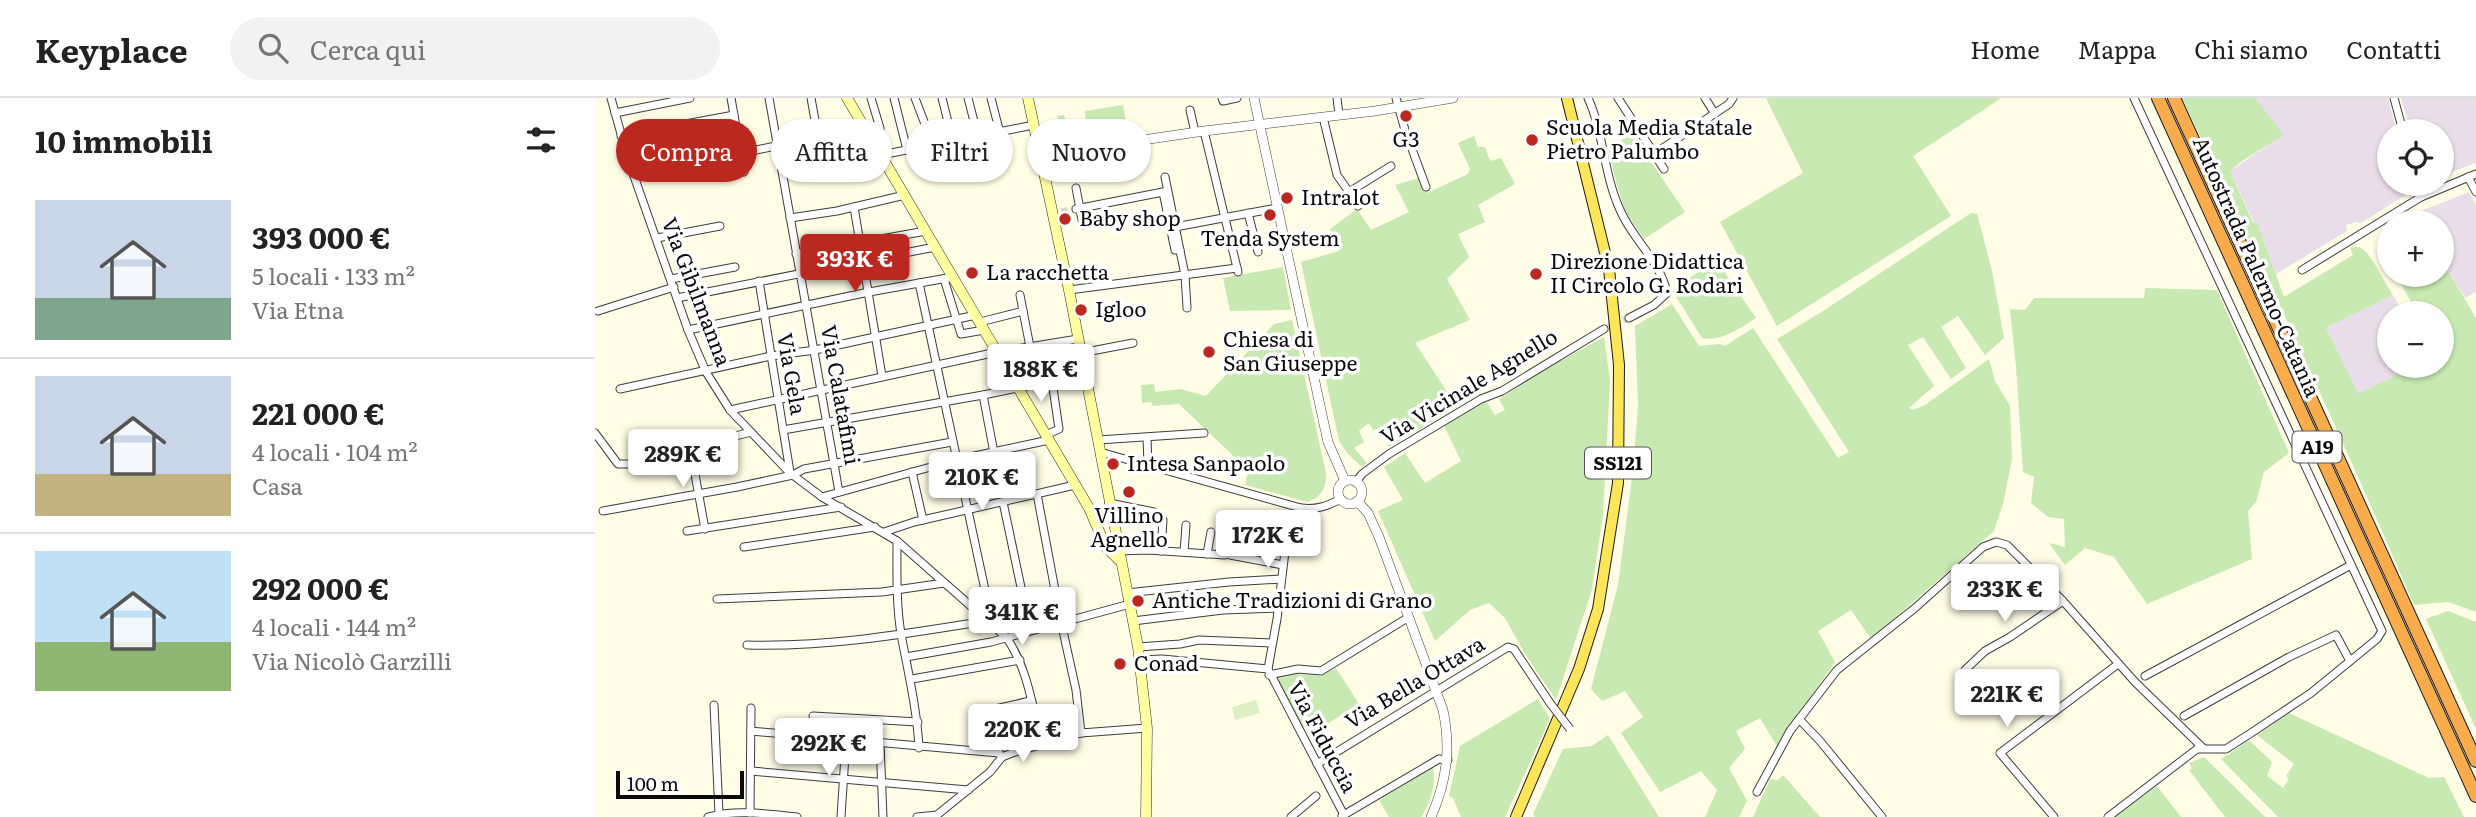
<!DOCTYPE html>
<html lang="it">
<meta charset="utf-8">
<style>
:root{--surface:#fff;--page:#f2f2f2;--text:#222;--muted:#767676;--line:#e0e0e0;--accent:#bb2820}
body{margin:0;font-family:Literata,serif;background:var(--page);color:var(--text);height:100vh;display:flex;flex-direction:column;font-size:26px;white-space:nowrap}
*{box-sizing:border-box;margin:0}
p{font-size:23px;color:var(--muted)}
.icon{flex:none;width:38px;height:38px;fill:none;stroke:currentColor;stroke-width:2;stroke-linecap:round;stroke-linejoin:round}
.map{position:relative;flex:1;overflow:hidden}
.details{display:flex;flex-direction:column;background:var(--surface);width:595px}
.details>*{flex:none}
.banner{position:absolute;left:21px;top:21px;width:665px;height:63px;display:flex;gap:14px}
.fabs{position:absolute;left:1782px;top:21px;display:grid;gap:14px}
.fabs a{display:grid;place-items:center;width:77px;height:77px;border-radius:50%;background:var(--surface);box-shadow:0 2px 5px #0004;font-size:35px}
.scale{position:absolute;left:21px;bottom:18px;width:128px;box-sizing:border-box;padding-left:7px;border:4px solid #0a0a0a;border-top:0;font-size:19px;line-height:24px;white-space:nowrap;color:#0a0a0a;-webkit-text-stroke:5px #fff;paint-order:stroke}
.price{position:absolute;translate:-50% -60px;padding:0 16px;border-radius:7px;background:#fff;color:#222;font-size:23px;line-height:46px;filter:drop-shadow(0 2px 4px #0008)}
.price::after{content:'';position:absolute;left:50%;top:42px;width:21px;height:16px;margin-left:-10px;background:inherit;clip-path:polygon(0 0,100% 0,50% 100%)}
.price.active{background:var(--accent);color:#fff}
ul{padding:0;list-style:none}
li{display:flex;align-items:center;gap:21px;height:175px;padding:0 35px}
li+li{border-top:2px solid var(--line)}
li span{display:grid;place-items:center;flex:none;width:196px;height:140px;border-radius:0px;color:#555}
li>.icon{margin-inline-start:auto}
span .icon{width:84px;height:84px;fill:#fffc;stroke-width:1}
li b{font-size:30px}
h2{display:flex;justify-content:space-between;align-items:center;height:84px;padding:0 35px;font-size:30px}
.tag{padding:0 24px;border-radius:32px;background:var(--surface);box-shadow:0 2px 5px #0004;font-size:24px;line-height:63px}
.tag.active{background:var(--accent);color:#fff}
header{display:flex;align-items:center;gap:42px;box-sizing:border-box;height:98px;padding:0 35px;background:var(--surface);border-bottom:2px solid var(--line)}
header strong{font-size:33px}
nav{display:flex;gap:38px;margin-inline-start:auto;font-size:24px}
.search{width:490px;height:63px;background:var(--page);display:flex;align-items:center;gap:18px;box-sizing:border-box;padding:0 24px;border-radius:38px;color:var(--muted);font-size:26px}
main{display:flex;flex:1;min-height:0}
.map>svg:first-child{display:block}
</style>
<header>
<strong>Keyplace</strong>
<div class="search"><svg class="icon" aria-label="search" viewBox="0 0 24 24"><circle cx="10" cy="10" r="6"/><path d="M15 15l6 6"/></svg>Cerca qui</div>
<nav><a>Home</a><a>Mappa</a><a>Chi siamo</a><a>Contatti</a></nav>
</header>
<main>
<section class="details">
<h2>10 immobili<svg class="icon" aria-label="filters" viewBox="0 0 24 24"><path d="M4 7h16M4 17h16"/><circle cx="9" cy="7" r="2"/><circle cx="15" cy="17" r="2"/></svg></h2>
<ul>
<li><span style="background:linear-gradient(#c9d6e8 70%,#7fa58c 0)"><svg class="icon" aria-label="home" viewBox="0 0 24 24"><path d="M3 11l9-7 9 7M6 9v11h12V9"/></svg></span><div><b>393 000 €</b><p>5 locali · 133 m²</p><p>Via Etna</p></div></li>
<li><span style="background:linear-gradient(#c9d6e8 70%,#c2b280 0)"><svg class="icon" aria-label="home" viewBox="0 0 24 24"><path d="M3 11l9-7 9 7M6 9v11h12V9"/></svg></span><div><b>221 000 €</b><p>4 locali · 104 m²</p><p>Casa</p></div></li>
<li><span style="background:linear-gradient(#bfe0f5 65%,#8fb573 0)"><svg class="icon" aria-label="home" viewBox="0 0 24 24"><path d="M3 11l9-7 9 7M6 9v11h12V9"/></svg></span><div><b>292 000 €</b><p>4 locali · 144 m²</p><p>Via Nicolò Garzilli</p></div></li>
</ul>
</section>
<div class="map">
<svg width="1881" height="719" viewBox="0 0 1881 719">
<rect width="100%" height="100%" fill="#fffde6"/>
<g fill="#e9ddea">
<polygon points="1660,0 1793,0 1802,33 1794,33 1794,86 1816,86 1817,93 1766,125 1761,124 1751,127 1752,133 1681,176 1662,124 1659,125 1635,73 1688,37"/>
<polygon points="1806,0 1881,0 1881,65 1846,78 1846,33 1815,33"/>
<polygon points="1874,94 1881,107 1881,194 1870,200 1846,161 1846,124 1826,124 1821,115"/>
<polygon points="1798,197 1808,215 1794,215 1794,268 1820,268 1763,297 1731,230"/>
</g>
<g fill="#c8e9b1">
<polygon points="1171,0 1405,0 1405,1 1318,58 1356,118 1182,228 1125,124 1208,75"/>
<path d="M1587,0H1660L1689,37L1647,63L1635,73L1658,125L1662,124L1689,199L1758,157L1755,150C1759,149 1762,148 1766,150C1776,155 1791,187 1798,197L1731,230L1763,296L1820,268H1846V215H1823L1800,177H1846V161L1881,220V514L1853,504L1819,507C1746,336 1667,168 1587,0Z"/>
<polygon points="528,7 532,29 517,32 519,40 516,40 515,34 512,34 511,29 502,31 504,42 468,49 462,18 469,17 472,27 491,23 490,13"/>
<polygon points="1036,35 1090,114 1049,141 1030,113 1020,80 1014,52"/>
<polygon points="879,38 883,49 890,49 895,63 906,60 920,86 883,107 890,124 863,136 874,159 852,181 875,222 820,245 862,309 794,349 786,330 778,332 774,325 764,333 769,344 759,350 772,365 767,369 753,356 744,343 706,164 744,153 735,131 762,111 776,132 814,114 800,87 824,80 832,95 873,76 875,71 863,45"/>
<polygon points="1376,115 1382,116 1397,173 1409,240 1390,257 1363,218 1346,229 1371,270 1356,281 1328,239 1313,247 1339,288 1314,310 1318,312 1330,307 1394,261 1400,283 1415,308 1417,361 1408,406 1399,433 1276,541 1256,512 1223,533 1240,564 1182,648 1165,620 1141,633 1150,651 1134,670 1152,703 1144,719 1110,719 1122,692 1106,673 1065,694 1026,635 1048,619 1030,593 1007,603 996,591 1023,487 1038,372 1043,308 1040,228 1077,206 1104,248 1125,246 1130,248 1158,230 1243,360 1254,354 1182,241 1228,213"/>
<path d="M1121,162L1161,220C1145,230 1126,244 1107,240L1077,192Z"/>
<polygon points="688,169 696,212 635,213 628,180"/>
<polygon points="1550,190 1622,192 1694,355 1669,374 1661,404 1653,413 1657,461 1552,506 1519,459 1490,450 1470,467 1454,445 1470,449 1469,421 1453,419 1436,405 1439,379 1428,374 1421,269 1415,211 1430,212 1439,200 1549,200"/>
<path d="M697,222L731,375C732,390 726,400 712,404L650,387L653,372L584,306L558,308L556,304L547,305L546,287L559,286L560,294L585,291L611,298L679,226Z"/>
<polygon points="1009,239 1015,283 1008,417 997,491 961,602 930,556 910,520 894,505 875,512 840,543 783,413 808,402 789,369 810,355 830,385 866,363 849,328 890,302 900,317 910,312 904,301 956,268"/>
<polygon points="1853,513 1881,524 1881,631 1831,521"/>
<polygon points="741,570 764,606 727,629 723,623 707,630 682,581 702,576 726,578"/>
<polygon points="943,601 955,621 910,719 866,719 858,700 854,698 865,648"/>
<polygon points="1694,615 1834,680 1849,679 1869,719 1683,719 1626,661 1654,642 1677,664 1672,678 1688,690 1694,681 1691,678 1699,666 1662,637"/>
<polygon points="1013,637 1064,719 940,719 938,716 968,651 997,648"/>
<polygon points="1609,659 1670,719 1630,719 1594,672 1597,670 1594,665"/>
<path d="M838,670C841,687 836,705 826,719H794L784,702Z"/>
<polygon points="1188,677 1225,719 1158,719 1175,681 1183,682"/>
<polygon points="1562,688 1586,719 1520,719"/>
</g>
<polygon fill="#dcf0c3" points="661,602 665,615 640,622 637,609"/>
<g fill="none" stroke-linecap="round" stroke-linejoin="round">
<g stroke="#dad9c5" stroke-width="7" stroke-dasharray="7 3.5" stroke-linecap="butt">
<polyline points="466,114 481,111"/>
<polyline points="1009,231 1034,220"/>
</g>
<g stroke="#3d3d3d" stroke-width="9">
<g id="minor">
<path d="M16,0L33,61L93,232L111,274L135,312L195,375L227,399L302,443L411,539C433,570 437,609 447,644"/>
<polyline points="136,0 149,74"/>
<polyline points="174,0 244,394"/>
<polyline points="216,0 223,39"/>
<polyline points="276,0 285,30 284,52"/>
<polyline points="299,0 312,52"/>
<polyline points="320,0 338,47"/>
<polyline points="347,0 358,44"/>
<polyline points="373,0 383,39"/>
<polyline points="396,0 405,35"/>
<polyline points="627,0 628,3 642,0"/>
<polyline points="742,0 744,17"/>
<polyline points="801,0 810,32 831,89"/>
<path d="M993,0C1010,37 1008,81 1029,120C1043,146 1066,166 1072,195L1059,207L1034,220"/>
<polyline points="1023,0 1069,71"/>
<polyline points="1110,0 1120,16"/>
<polyline points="1799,0 1808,33"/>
<polyline points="595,12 600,34"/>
<polyline points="20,15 95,0"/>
<polyline points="728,19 742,77 754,94 796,68"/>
<polyline points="609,33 643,174"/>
<polyline points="26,38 139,17"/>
<polyline points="1059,56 1134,6 1138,0"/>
<polyline points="286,57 439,27"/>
<polyline points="39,78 223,39 268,27"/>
<polyline points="570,79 590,177 592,210"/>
<polyline points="1873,79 1881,94"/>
<polyline points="1823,86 1826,99"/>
<polyline points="481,90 488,127"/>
<polyline points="754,94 763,108"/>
<polyline points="259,109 287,278"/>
<polyline points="481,111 568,94 580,152 585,152"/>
<polyline points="653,115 663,154"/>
<polyline points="195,120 242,113 310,97"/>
<polyline points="580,129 682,110"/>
<polyline points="62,140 125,128"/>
<polyline points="201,156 331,133"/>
<polyline points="1707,172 1826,99 1881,76"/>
<polyline points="76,181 140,169"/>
<polyline points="349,181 366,236 389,232"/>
<polyline points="164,183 195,374"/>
<polyline points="324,185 398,529"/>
<polyline points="474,192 642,170"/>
<polyline points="425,197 435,249"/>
<polyline points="82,200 340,149"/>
<polyline points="3,213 79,189"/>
<polyline points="385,224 428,213"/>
<polyline points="93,232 274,194 358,179"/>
<polyline points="486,255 538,245"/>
<polyline points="25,291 176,258 220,252 381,217"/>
<polyline points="388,297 399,355"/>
<polyline points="135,312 402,254 483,241"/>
<polyline points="188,332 388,297 491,276"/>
<polyline points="0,335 23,366 33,366 156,334"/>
<polyline points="451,337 464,331 457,283"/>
<polyline points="552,340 553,366"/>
<polyline points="503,342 609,335"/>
<polyline points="95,349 110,431"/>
<path d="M505,354L706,410C722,412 732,408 746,401"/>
<polyline points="317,374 328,422"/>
<polyline points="761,384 767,376 794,356 886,301 907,293 1009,231"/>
<polyline points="442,396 466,524 481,592 486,635"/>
<polyline points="227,399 361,362 454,342"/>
<polyline points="408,404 435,532"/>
<polyline points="514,405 559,414"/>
<polyline points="706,410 703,419 693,428 682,521 673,571 749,717"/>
<polyline points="8,413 142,389 198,377 209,371 357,344"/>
<polyline points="643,424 635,457 688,467"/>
<polyline points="92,433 246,409"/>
<polyline points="289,434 319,424 480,387"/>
<path d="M302,443C302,474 301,505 306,536C313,574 322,611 324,650"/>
<polyline points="149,449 280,429"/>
<polyline points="523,453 553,452 630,457"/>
<polyline points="566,453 568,422"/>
<polyline points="589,454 591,427"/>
<polyline points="612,456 616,434"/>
<polyline points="532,495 634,484 686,481"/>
<polyline points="122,501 287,494 349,485"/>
<polyline points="538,523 628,512 683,510"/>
<path d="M152,547C233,549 311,536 391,523"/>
<polyline points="543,549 585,546 604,542 677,545"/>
<polyline points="311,559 396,544 535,506"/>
<polyline points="545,562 567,561 673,571"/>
<polyline points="1370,572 1390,553 1415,539 1468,503"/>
<polyline points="674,577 703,571 726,573 814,519"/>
<polyline points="1550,578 1756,467"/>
<polyline points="317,581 425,562"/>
<polyline points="119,607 124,716"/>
<polyline points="218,618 323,624"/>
<polyline points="1589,618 1694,559 1741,537 1755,563"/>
<polyline points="1204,621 1225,643 1287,719"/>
<polyline points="156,633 404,655 407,659"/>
<polyline points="285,645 288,719"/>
<polyline points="404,655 396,612 435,603"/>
<polyline points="722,666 913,549 919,551 955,605"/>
<polyline points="156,673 373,692"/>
<polyline points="1162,694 1195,633 1242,572 1320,510 1388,449 1401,444 1412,447 1468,503 1540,584 1608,650"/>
<polyline points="155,715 156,610"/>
<polyline points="747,718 844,661 853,662"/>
<path d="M113,719C142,711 172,716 202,719"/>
<polyline points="246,719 251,642"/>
<polyline points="322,719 342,717 395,674 407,659 417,655 486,635 552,630"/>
<polyline points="696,719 721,698"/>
<polyline points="1459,719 1405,655 1523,566"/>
<polyline points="1513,719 1602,651 1631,651 1656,635 1716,595 1782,541 1787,533 1539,0"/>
</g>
</g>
<g stroke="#3d3d3d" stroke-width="10">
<g id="tertiary">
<polyline points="659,0 729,326 733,344 750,383"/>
<polyline points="445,57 609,33 780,13 858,0"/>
<circle cx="755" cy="394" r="12"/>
<path d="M762,403L773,415L784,439L848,612C856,650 852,683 836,719"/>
</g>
</g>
<g stroke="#2c2c2c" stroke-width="11">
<g id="secondary">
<polyline points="252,0 494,410 511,449 525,463"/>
<polyline points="433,0 474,192 543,549 552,630 551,719"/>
</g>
</g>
<g stroke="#1b1b1b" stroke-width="12">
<polyline id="primary" points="921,719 984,571 1003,511 1023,385 1024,267 1014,171 972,0"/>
</g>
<g stroke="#1b1b1b" stroke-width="14">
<g id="motorway">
<polyline points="1563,0 1881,698"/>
<polyline points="1579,0 1881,663"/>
</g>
</g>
<use href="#minor" stroke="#fff" stroke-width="7"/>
<use href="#tertiary" stroke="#fff" stroke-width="9"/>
<use href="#secondary" stroke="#fffea1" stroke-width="10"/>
<use href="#primary" stroke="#fce559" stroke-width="10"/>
<use href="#motorway" stroke="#f8ac4c" stroke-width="12"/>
<g stroke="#3d3d3d" stroke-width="9" stroke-linecap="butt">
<polyline id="minor-bridge" points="955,605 975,631"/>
</g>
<use href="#minor-bridge" stroke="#fff" stroke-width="7"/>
</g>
<g fill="#bb2820" stroke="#fff" stroke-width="2.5">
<circle cx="811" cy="18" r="7"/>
<circle cx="937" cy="42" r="7"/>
<circle cx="692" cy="100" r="7"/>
<circle cx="675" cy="117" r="7"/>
<circle cx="470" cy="121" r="7"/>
<circle cx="377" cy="175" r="7"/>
<circle cx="941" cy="176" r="7"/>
<circle cx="486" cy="212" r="7"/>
<circle cx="614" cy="254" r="7"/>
<circle cx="518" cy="366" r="7"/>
<circle cx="534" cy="394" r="7"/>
<circle cx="543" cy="503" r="7"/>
<circle cx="525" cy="566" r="7"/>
</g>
<g text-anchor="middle" stroke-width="7" stroke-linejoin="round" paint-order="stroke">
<g fill="#fff" stroke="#545454" stroke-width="2">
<rect x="1697.5" y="333.5" width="49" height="31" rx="5"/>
<rect x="990" y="349.5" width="66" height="31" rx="5"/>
</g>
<g font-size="19" font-weight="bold" fill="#0a0a0a">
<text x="1722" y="356">A19</text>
<text x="1023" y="372">SS121</text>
</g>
<g font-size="21" fill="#0a0a0a" stroke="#fff" text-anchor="start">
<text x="951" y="37">Scuola Media Statale<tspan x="951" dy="24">Pietro Palumbo</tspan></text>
<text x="811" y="49" text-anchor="middle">G3</text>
<text x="706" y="107">Intralot</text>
<text x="484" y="128">Baby shop</text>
<text x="675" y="148" text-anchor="middle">Tenda System</text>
<text x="955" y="171">Direzione Didattica<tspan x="955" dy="24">II Circolo G. Rodari</tspan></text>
<text x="391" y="182">La racchetta</text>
<text x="500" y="219">Igloo</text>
<text x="628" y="249">Chiesa di<tspan x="628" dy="24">San Giuseppe</tspan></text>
<text x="532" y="373">Intesa Sanpaolo</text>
<text x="534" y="425" text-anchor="middle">Villino<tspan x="534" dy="24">Agnello</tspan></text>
<text x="557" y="510">Antiche Tradizioni di Grano</text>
<text x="539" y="573">Conad</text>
</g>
<g font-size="21" fill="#0a0a0a" stroke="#fff">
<text transform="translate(1661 169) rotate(66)" y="7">Autostrada Palermo-Catania</text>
<text transform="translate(101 194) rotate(69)" y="7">Via Gibilmanna</text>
<text transform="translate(196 276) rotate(80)" y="7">Via Gela</text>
<text transform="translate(874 289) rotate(-31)" y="7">Via Vicinale Agnello</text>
<text transform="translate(245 297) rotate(80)" y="7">Via Calatafimi</text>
<text transform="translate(820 585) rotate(-31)" y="7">Via Bella Ottava</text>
<text transform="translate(727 639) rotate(62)" y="7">Via Fiduccia</text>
</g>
</g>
</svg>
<div class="fabs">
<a><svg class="icon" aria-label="locate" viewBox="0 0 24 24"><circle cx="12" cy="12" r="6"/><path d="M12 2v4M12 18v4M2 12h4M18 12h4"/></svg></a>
<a>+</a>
<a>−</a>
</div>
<div class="scale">100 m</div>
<b class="price active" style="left:260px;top:196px">393K €</b>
<b class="price" style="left:446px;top:306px">188K €</b>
<b class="price" style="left:88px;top:391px">289K €</b>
<b class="price" style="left:387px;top:414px">210K €</b>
<b class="price" style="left:673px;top:472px">172K €</b>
<b class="price" style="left:1410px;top:526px">233K €</b>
<b class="price" style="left:427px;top:549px">341K €</b>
<b class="price" style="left:1412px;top:631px">221K €</b>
<b class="price" style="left:428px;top:666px">220K €</b>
<b class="price" style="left:234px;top:680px">292K €</b>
<div class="banner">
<a class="tag active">Compra</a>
<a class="tag">Affitta</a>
<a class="tag">Filtri</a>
<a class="tag">Nuovo</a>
</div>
</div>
</main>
